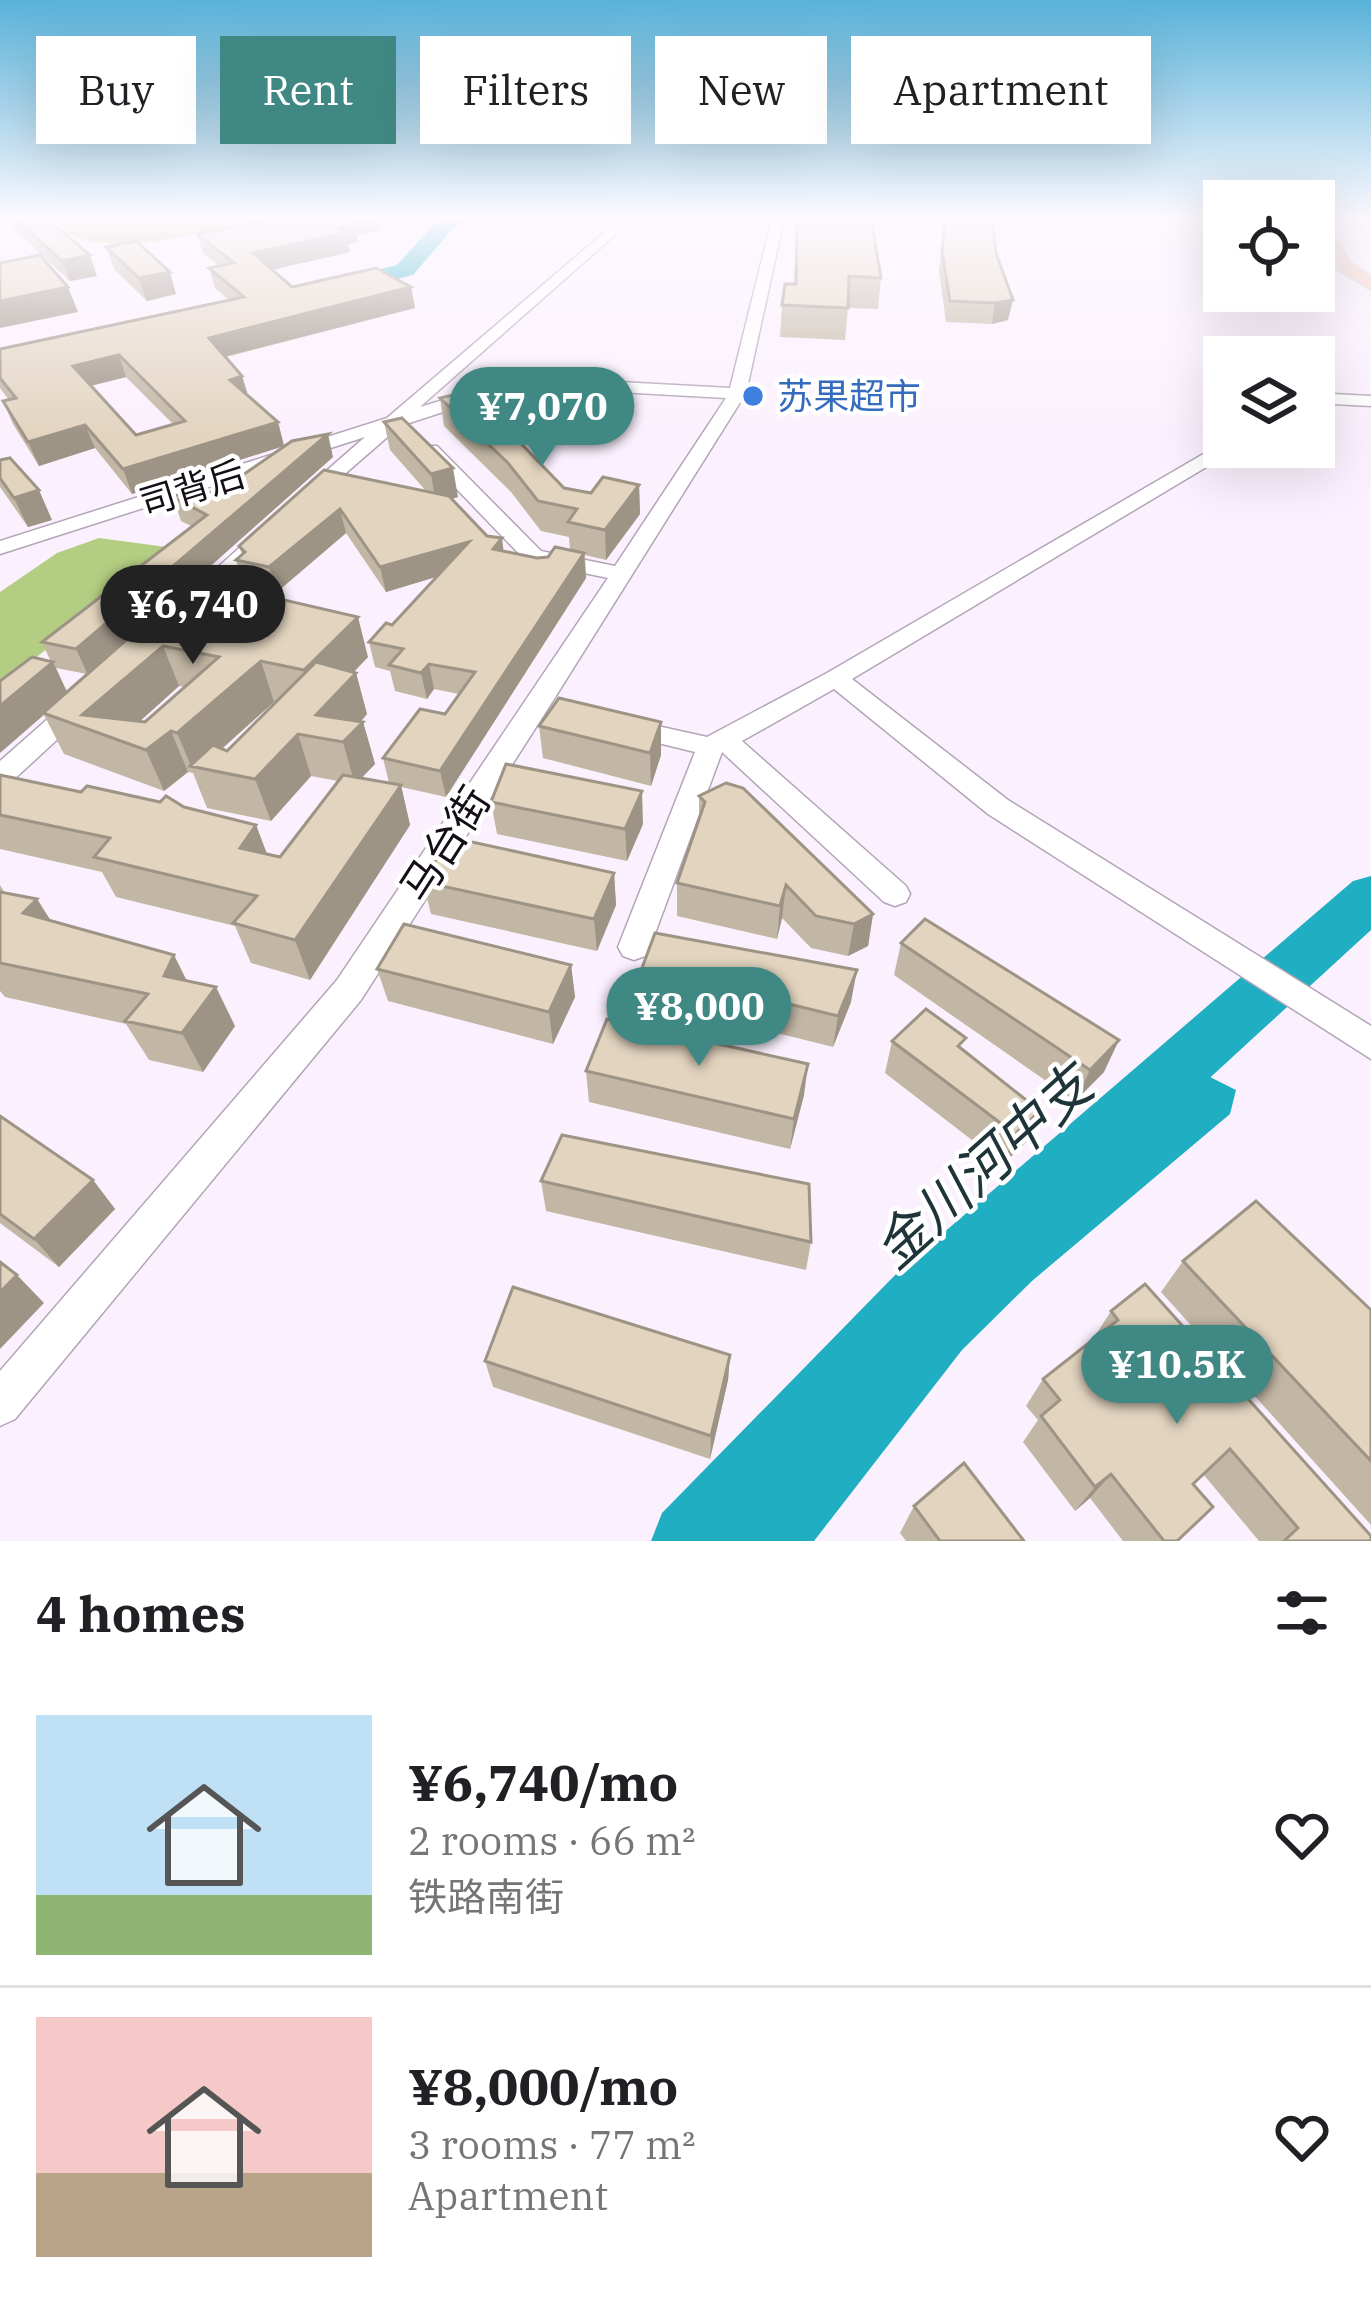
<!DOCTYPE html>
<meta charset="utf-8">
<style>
:root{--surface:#fff;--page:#f6f6f6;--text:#202124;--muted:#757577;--line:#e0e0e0;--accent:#408883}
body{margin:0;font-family:"IBM Plex Serif","Noto Sans SC",serif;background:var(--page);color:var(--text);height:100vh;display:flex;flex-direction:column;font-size:45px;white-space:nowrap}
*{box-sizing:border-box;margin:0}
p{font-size:39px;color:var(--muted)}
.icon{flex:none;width:66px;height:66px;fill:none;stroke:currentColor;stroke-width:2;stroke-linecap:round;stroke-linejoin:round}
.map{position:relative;height:1541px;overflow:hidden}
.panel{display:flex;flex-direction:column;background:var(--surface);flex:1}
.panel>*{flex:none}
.guide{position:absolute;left:36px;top:36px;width:1299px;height:108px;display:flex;gap:24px}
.buttons{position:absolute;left:1203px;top:180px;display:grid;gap:24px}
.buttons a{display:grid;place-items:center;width:132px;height:132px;border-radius:0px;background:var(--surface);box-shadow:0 12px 48px #0002;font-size:60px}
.price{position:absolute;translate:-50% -102px;padding:0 27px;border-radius:42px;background:var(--accent);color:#fff;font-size:39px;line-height:78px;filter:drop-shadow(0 3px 6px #0008)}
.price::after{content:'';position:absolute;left:50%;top:72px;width:36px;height:27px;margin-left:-18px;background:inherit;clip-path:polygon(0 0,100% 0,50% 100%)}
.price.active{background:#222;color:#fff}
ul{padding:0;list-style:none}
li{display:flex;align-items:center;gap:36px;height:300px;padding:0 36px}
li+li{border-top:3px solid var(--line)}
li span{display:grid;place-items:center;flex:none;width:336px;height:240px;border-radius:0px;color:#555}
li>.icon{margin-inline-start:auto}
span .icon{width:144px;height:144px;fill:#fffc;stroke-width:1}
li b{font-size:51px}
h2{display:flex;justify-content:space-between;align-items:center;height:144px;padding:0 36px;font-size:51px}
.tag{padding:0 42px;border-radius:0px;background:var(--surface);box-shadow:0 12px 48px #0002;font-size:42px;line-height:108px}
.tag.active{background:var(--accent);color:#fff}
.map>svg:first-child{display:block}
</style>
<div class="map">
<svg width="1371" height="1541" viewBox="0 0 1371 1541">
<rect width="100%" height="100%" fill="#fbf1fe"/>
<g fill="#b3cd82">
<path d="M66,219H257C194,232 122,260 61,231Z"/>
<polygon points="99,538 174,548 0,686 0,592 57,553"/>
</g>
<polygon fill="#20aec2" points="1208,1076 1236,1090 1230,1114 1032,1281 962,1350 814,1541 738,1541 898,1351 1119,1142"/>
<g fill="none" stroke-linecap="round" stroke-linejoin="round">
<g fill="#20aec2" fill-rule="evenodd">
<polygon points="439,219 468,219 454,227 413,275 337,294 325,287 329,282 397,265"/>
<polygon points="1371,876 1371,930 947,1319 743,1541 651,1541 662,1513 899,1271 1353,881"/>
</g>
<g stroke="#b3a4b7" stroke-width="3">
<g id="minor">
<polygon points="620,219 633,219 420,407 483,388 546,378 730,388 772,219 784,219 746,393 549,707 361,1000 15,1419 0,1426 0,1371 337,980 608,578 526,561 423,454 423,446 437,446 541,551 615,566 726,398 546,388 486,398 400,426 316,499 299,495 365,437 0,554 0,541 387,418"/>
<polygon points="1314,393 1371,396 1371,406 1314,403"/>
<polygon points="1224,442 1224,447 1235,447 1233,451 852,679 1008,800 1371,1026 1371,1059 988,814 834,689 742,741 906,886 910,894 906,902 895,906 884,902 722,752 650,947 645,956 634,960 623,956 618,947 695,752 617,733 613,727 617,721 626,719 707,737 827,673"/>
<polygon points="263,531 270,533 270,541 149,653 133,653 129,648 133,643 256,533"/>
<polygon points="77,699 90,707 86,713 10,783 0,785 0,761 68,701"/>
</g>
</g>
<g stroke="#d5d4d5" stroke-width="3">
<polygon id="major" points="1314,219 1326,219 1350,262 1371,276 1371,290 1337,269"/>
</g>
<use href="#minor" fill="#fff" fill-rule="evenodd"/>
<use href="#major" fill="#f5c4b5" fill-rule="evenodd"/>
</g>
<g fill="#c2b6a4" fill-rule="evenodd">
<polygon points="3,219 47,219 97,276 70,281"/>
<path d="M255,219H380L381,230L357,235L358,242L348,244L350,252L272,270L292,287H411L415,308L226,357L242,376L248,396L278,422L284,446L132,494L95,448L39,466L13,424L3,401L9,400L0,388V349L229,300L215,288L209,268L219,266L203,253L197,234L256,222ZM126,377L173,424L136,435L91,386Z"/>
<polygon points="797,219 992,219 996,253 1008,320 992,324 946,322 939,271 945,219 872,220 881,278 878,309 848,308 845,340 780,337 782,305 794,284"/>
<polygon points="106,247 176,294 147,301 114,269"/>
<path d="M440,398L564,488L591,493L639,485L640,514L606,560L585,555L586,578L446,797L401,787L410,825L310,980L251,963L235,926L116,897L102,872L0,849V775L81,792L184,807L256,825L267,854L280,857L338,781L311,776L271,821L207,808L193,773L188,772L164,791L64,754L44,715L51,662L42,642L191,526L181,521L173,497L209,493L333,457L151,619L203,633L368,657L354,672L356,673L367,714L361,722H363L375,764L361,778L389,783L383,758L445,714L459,694L434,689L427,699L395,691L390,671L375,667L369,642L392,625L436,577L386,592L346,533L277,592L244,585L236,560L242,555L239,546L324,470L426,491L390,450L384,422L458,497L452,499L504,551L537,558L548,557L570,550L569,537L541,531L511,492L444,426ZM56,668L87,674L67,692ZM179,686L185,687L145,722L140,721ZM274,702H276L227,751L222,749Z"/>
<polygon points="0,460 52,520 28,527 0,487"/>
<polygon points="539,726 661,755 651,786 543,758"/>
<polygon points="699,796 873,914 868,946 848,956 811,948 782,918 777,939 677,916 677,883 699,820"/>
<polygon points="491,802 643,824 627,861 497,834"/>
<polygon points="614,873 616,905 597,951 431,914 423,882"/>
<polygon points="0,885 5,893 37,899 51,921 187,981 235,1026 203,1072 149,1060 126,1024 5,997 0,991"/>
<polygon points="901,943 1104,1072 1075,1101 894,975"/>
<polygon points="571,965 575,997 553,1044 388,1001 377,969"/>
<polygon points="642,968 851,1002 833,1047 644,1000"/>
<polygon points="892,1041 962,1050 1027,1141 1003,1164 885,1073"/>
<polygon points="586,1071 804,1095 790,1149 589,1102"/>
<polygon points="0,1116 93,1180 115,1209 59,1267 0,1223"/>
<polygon points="541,1181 811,1242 806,1270 546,1211"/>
<polygon points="1183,1261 1371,1310 1371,1525 1161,1292"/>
<polygon points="1111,1311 1371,1541 1259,1541 1203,1474 1193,1484 1177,1541 1123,1541 1090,1498 1075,1511 1023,1442 1038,1420 1026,1406 1043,1379 1092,1341"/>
<polygon points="730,1355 728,1380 710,1459 493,1387 485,1361"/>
<polygon points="914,1506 1024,1541 906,1541 900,1533"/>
</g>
<g fill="#9e9486">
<polygon points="345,219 380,219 381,230 357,235 358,242 348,244 350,252 258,273 253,253 336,227"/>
<polygon points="90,255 97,276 70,281 62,261"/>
<polygon points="170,272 176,294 147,301 139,278"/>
<polygon points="68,287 78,312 0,328 0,301"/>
<polygon points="411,287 415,308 215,359 209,338"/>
<polygon points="1013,300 1008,320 992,324 995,303"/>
<polygon points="119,355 126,377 81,388 73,366"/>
<polygon points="242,376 249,399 230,380"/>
<polygon points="278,422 284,446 132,494 123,469"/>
<polygon points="85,425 95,448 39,466 28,442"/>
<polygon points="328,434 333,457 88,675 76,649"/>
<polygon points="453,468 458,497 436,503 431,474"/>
<polygon points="639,485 640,514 606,560 605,530"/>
<polygon points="39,490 52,520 28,527 14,498"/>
<polygon points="340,509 346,533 277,592 269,567"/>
<polygon points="502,538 505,563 493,549"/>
<polygon points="469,542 472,566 386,592 380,567"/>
<polygon points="584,553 586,578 446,797 440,771"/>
<polygon points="358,617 368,657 316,711 304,670"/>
<polygon points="163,646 179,686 118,741 82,715"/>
<polygon points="261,661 274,702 200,768 191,766 177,733"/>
<polygon points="53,662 68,694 0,753 0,706"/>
<polygon points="429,664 434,689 427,699 421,673"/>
<polygon points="356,673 367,714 342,742 316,715"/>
<polygon points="363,722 375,764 355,785 343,742"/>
<polygon points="661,722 661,755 651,786 650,753"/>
<polygon points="171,731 188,772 164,791 146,750"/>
<polygon points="298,734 311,776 271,821 255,779"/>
<polygon points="401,785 410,825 310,980 295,940"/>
<polygon points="642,791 643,824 627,861 625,829"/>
<polygon points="256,825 271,865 240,848"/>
<polygon points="614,873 616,905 597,951 594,919"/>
<polygon points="786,885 782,918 777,939 780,906"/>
<polygon points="37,899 62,939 23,913"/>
<polygon points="873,914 868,946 848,956 854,924"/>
<polygon points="174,955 194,995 164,976"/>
<polygon points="571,965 575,997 553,1044 549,1012"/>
<polygon points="857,970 851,1002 833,1047 838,1016"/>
<polygon points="216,987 235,1026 203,1072 182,1033"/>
<polygon points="1119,1040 1104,1072 1075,1101 1090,1070"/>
<polygon points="808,1064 804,1095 790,1149 794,1119"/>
<polygon points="1040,1111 1027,1141 1003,1164 1015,1134"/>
<polygon points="93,1180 115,1209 59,1267 34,1239"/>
<polygon points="17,1275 44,1303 0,1349 0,1292"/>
<polygon points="730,1355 728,1380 710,1459 711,1436"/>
<polygon points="1111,1474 1090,1498 1075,1511 1095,1487"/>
</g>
<g fill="#e2d4bf" stroke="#9e9486" stroke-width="3" fill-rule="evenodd">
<polygon points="16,219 47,219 90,255 62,261"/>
<path d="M261,219H346L355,224L336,227L346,233L253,253L292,287L376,268L411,287L209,338L242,376L230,380L278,422L123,469L85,425L28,442L3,401L16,398L0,378V349L244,297L209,268L234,263L197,234L263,221ZM119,355L185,421L136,435L73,366Z"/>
<polygon points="797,219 871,219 881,278 849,276 848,308 782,305 785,284 796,284"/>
<polygon points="945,219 992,219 996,253 1013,300 995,303 950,301 942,251"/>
<polygon points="136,241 170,272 139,278 106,247"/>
<polygon points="40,255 68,287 0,301 0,263"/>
<polygon points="470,391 564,488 591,493 603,477 639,485 605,530 568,522 577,509 538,501 508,463 440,398"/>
<polygon points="402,418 453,468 431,474 384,422"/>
<polygon points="328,434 76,649 42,642 207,515 173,497 197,487 209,493 224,488 292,441"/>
<polygon points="10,458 39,490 14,498 0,478 0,460"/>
<polygon points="324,470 449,496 487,536 502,538 493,549 537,558 548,557 555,547 584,553 440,771 383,758 420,709 445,714 475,672 429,664 421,673 389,665 403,649 369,642 386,623 392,625 469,542 380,567 340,509 269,567 236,560 245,552 239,546"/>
<path d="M250,592L358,617L304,670L261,661L177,733L171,731L146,750L43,713L150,619L203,633ZM163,646L219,657L145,722L82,715Z"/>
<polygon points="32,657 53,662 0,706 0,681"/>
<polygon points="316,662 356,673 316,715 363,722 343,742 298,734 255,779 190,766 213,745 227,751"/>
<polygon points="559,698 661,722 650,753 539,726"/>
<polygon points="506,764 642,791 625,829 491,802"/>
<polygon points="0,775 81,792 87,786 160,802 166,796 184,807 256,825 240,848 280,857 343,775 401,785 295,940 233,923 257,896 94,857 110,838 0,815"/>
<polygon points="726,783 743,788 873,914 854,924 816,916 786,885 780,906 677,883 705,802 699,796"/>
<polygon points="449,837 614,873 594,919 423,882"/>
<polygon points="0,892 37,899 23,913 174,955 164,976 216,987 182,1033 125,1021 148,994 0,963"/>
<polygon points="925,919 1119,1040 1090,1070 901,943"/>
<polygon points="404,924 571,965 549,1012 377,969"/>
<polygon points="655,933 857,970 838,1016 642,968"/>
<polygon points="926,1009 966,1038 958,1046 1040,1111 1015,1134 892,1041"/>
<polygon points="607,1019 808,1064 794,1119 586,1071"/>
<polygon points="0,1116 93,1180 34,1239 0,1214"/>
<polygon points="562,1135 809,1184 811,1242 541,1181"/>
<polygon points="1256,1201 1371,1310 1371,1461 1183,1261"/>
<polygon points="0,1262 17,1275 0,1292"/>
<polygon points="1145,1284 1371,1536 1371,1541 1284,1541 1298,1528 1230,1449 1193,1484 1213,1507 1177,1541 1164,1541 1111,1474 1095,1487 1041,1416 1060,1400 1043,1379 1118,1320 1111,1311"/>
<polygon points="513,1287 730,1355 711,1436 485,1361"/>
<polygon points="964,1463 1024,1541 940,1541 914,1506"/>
</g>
<linearGradient id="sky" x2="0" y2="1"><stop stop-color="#58b2d9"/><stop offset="0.5" stop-color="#fdf9ff"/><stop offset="1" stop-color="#fdf9ff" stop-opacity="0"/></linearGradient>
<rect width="1371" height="435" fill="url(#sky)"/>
<circle fill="#3f7fe0" stroke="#fff" stroke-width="4.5" cx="753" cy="396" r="12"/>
<g text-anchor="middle" stroke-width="9" stroke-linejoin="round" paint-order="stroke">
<g font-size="36" fill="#366cbe" stroke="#fff" text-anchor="start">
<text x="777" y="409">苏果超市</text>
</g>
<g font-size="36" fill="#140f16" stroke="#fff">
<text transform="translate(192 488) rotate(-17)" y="13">司背后</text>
</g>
<g font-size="42" fill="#140f16" stroke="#fff">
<text transform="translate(445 844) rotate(-57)" y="15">马台街</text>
</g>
<g font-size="54" font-style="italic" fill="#1e3438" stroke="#fff">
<text transform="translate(983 1167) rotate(-42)" y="19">金川河中支</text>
</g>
</g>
</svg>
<div class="buttons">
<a><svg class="icon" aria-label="locate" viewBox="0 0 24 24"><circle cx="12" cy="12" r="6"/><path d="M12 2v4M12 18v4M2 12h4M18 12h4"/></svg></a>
<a><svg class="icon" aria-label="layers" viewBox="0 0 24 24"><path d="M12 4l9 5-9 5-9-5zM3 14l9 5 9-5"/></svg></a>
</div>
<b class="price" style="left:542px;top:469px">¥7,070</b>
<b class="price active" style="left:193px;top:667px">¥6,740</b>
<b class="price" style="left:699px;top:1069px">¥8,000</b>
<b class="price" style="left:1177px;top:1427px">¥10.5K</b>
<div class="guide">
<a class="tag">Buy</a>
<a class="tag active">Rent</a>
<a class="tag">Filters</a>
<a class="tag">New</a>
<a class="tag">Apartment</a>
</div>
</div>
<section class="panel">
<h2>4 homes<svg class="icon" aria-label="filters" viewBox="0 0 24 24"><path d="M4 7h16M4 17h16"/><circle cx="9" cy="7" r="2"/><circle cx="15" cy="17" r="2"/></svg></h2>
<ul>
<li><span style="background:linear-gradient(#bfe0f5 75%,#8fb573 0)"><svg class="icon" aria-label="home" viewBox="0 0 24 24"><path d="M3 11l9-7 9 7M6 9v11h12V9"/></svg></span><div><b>¥6,740/mo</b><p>2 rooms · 66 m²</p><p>铁路南街</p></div><svg class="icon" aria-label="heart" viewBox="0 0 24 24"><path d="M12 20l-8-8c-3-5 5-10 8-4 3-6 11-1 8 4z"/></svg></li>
<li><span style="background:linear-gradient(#f6c9c9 65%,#b9a48a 0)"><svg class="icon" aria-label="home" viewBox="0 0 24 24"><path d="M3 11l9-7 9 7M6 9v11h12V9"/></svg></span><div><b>¥8,000/mo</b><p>3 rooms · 77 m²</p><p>Apartment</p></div><svg class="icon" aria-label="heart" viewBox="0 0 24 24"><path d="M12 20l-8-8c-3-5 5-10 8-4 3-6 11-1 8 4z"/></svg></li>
</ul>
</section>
